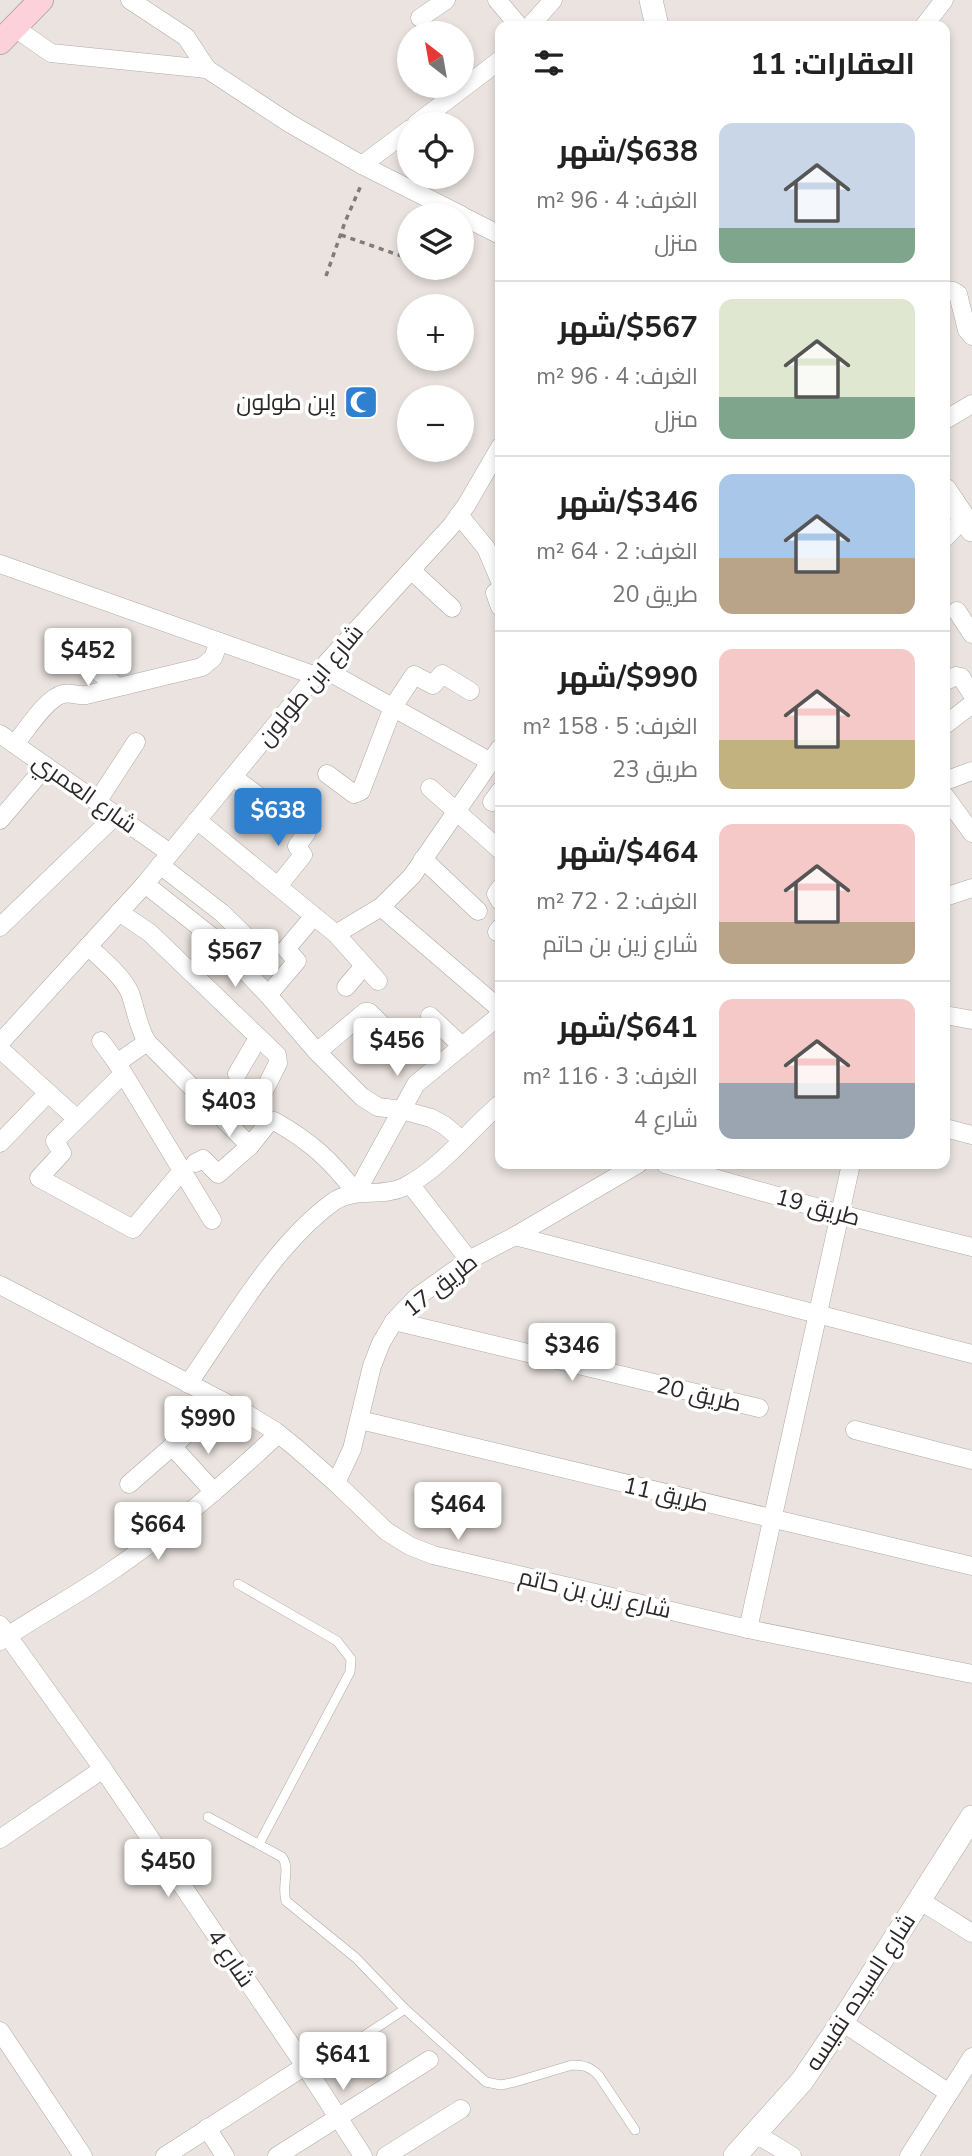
<!DOCTYPE html>
<html lang="ar">
<meta charset="utf-8">
<style>
:root{--surface:#fff;--page:#f6f6f6;--text:#222;--muted:#767676;--line:#e0e0e0;--accent:#3080d0}
body{margin:0;font-family:"Nunito Sans",Cairo,sans-serif;background:var(--page);color:var(--text);direction:rtl;height:100vh;display:flex;flex-direction:column;font-size:26px;white-space:nowrap}
*{box-sizing:border-box;margin:0}
p{font-size:23px;color:var(--muted)}
.icon{flex:none;width:38px;height:38px;fill:none;stroke:currentColor;stroke-width:2;stroke-linecap:round;stroke-linejoin:round}
.map{position:relative;flex:1;overflow:hidden;direction:ltr}
.panel{position:absolute;left:495px;top:21px;width:455px;height:1148px;display:flex;flex-direction:column;background:var(--surface);border-radius:14px;box-shadow:0 4px 10px #0003;direction:rtl}
.panel>*{flex:none}
.needle{width:46px;rotate:329deg}
.tools{position:absolute;left:397px;top:21px;display:grid;gap:14px}
.tools a{display:grid;place-items:center;width:77px;height:77px;border-radius:50%;background:var(--surface);box-shadow:0 4px 10px #0003;font-size:35px}
.price{position:absolute;translate:-50% -60px;padding:0 16px;border-radius:7px;background:#fff;color:#222;font-size:23px;line-height:46px;filter:drop-shadow(0 2px 4px #0008)}
.price::after{content:'';position:absolute;left:50%;top:42px;width:21px;height:16px;margin-left:-10px;background:inherit;clip-path:polygon(0 0,100% 0,50% 100%)}
.price.selected{background:var(--accent);color:#fff}
ul{padding:0;list-style:none}
li{display:flex;align-items:center;gap:21px;height:175px;padding:0 35px}
li+li{border-top:2px solid var(--line)}
li span{display:grid;place-items:center;flex:none;width:196px;height:140px;border-radius:14px;color:#555}
li>.icon{margin-inline-start:auto}
span .icon{width:84px;height:84px;fill:#fffc;stroke-width:1}
li b{font-size:30px}
h2{display:flex;justify-content:space-between;align-items:center;height:84px;padding:0 35px;font-size:30px}
.map>svg:first-child{display:block}
</style>
<div class="map">
<svg width="972" height="2156" viewBox="0 0 972 2156">
<rect width="100%" height="100%" fill="#eae3df"/>
<g fill="none" stroke-linecap="round" stroke-linejoin="round">
<g stroke="#b0a9a6" stroke-width="10">
<g id="service">
<polyline points="238,1584 337,1641 351,1659 350,1672 259,1844"/>
<path d="M208,1817L282,1857C291,1868 281,1886 286,1901L356,1958L405,2009L486,2082L501,2085L515,2082L572,2065C584,2065 591,2067 599,2076L635,2130"/>
<polyline points="309,2072 405,2009"/>
</g>
</g>
<g stroke="#b0a9a6" stroke-width="19">
<g id="minor">
<polyline points="130,0 186,37 207,69"/>
<polyline points="497,0 519,26"/>
<polyline points="420,18 446,0"/>
<polyline points="530,26 553,0"/>
<polyline points="924,26 944,0"/>
<polyline points="15,28 51,53 207,69 289,123 362,165 461,215"/>
<polyline points="416,124 500,60"/>
<polyline points="362,165 410,129"/>
<polyline points="462,216 500,235"/>
<polyline points="945,291 953,291 958,294 967,330 972,336"/>
<polyline points="945,420 972,404"/>
<polyline points="459,515 486,548 500,581"/>
<polyline points="945,538 963,519"/>
<polyline points="0,564 316,676"/>
<polyline points="411,570 452,608"/>
<polyline points="500,589 495,593 500,607"/>
<polyline points="957,611 972,634"/>
<polyline points="84,660 116,686"/>
<polyline points="322,668 491,762"/>
<polyline points="946,681 956,676 961,677 972,694"/>
<polyline points="945,725 972,704"/>
<polyline points="0,734 170,853"/>
<path d="M15,744C26,731 46,698 63,694C70,692 78,696 86,695L202,667L213,658L219,642"/>
<polyline points="327,774 354,794 361,791 393,707 414,675 433,685 442,674 470,691"/>
<polyline points="233,777 284,815"/>
<polyline points="945,781 972,771"/>
<polyline points="430,788 500,850"/>
<polyline points="945,796 972,833"/>
<polyline points="97,802 136,742"/>
<polyline points="492,802 500,791"/>
<polyline points="0,820 46,766"/>
<polyline points="197,820 336,934 378,981"/>
<polyline points="423,859 478,911"/>
<polyline points="160,865 222,913 265,955"/>
<polyline points="145,884 216,940 268,995 317,1052 362,1097 378,1107 402,1110 431,1118 444,1125 462,1140"/>
<polyline points="278,886 303,855 297,846 307,832"/>
<polyline points="500,888 496,894 500,901"/>
<polyline points="945,897 972,888"/>
<polyline points="381,907 500,1009"/>
<polyline points="119,912 150,933 277,1055 278,1063 264,1091"/>
<polyline points="0,927 116,815"/>
<polyline points="497,932 500,928"/>
<polyline points="336,934 381,907 412,876 500,748"/>
<path d="M88,946C102,960 122,975 130,993C136,1010 138,1027 147,1042L250,1146"/>
<polyline points="346,987 364,966"/>
<polyline points="268,995 297,961 286,949 314,916"/>
<polyline points="945,1015 972,1020"/>
<polyline points="430,1016 462,1046"/>
<polyline points="101,1041 117,1063 212,1220"/>
<polyline points="0,1043 145,884 322,668 452,525 467,504 500,447"/>
<polyline points="0,1049 77,1119"/>
<polyline points="317,1052 365,1012 369,1012 389,1032"/>
<polyline points="117,1063 147,1042"/>
<polyline points="123,1074 55,1141 62,1153 39,1178 133,1229 181,1172"/>
<polyline points="237,1074 258,1038"/>
<polyline points="945,1128 972,1135"/>
<polyline points="0,1143 48,1093"/>
<path d="M195,1163L203,1159L218,1174L250,1146L270,1121H274C310,1141 331,1160 356,1193L416,1084L500,1015"/>
<polyline points="665,1164 840,1214 972,1247"/>
<polyline points="410,1184 469,1260"/>
<polyline points="515,1236 972,1354"/>
<polyline points="0,1285 249,1415 275,1431 295,1447 336,1483 386,1531 410,1546 433,1555 748,1629 972,1674"/>
<polyline points="394,1321 759,1408"/>
<path d="M188,1384C230,1324 274,1245 333,1202C354,1187 381,1198 404,1187C442,1168 469,1130 500,1104"/>
<polyline points="360,1420 972,1566"/>
<polyline points="855,1430 972,1460"/>
<polyline points="172,1446 214,1492"/>
<polyline points="336,1483 352,1449 372,1366 381,1343 394,1321 417,1297 469,1260 515,1236 638,1164"/>
<polyline points="129,1484 223,1402"/>
<polyline points="0,1625 103,1769 305,2066 363,2156"/>
<polyline points="748,1629 851,1164"/>
<path d="M0,1641C37,1616 77,1595 113,1570C172,1530 226,1483 278,1434"/>
<polyline points="0,1839 103,1769"/>
<polyline points="919,1900 972,1933"/>
<polyline points="842,2022 949,2093"/>
<polyline points="0,2031 83,2156"/>
<polyline points="207,2128 225,2156"/>
<polyline points="756,2134 792,2156"/>
<polyline points="165,2156 305,2066"/>
<polyline points="277,2156 429,2060"/>
<polyline points="386,2156 461,2109"/>
<polyline points="909,2156 972,2057"/>
</g>
</g>
<g stroke="#b0a9a6" stroke-width="24">
<g id="tertiary">
<polyline points="651,0 657,26"/>
<polyline points="945,490 972,530"/>
<polyline points="735,2156 802,2081 842,2022 972,1817"/>
</g>
</g>
<g stroke="#b0a9a6" stroke-width="26">
<polyline id="secondary" points="0,42 41,0"/>
</g>
<g stroke="#817c7a" stroke-width="3.5" stroke-dasharray="5 5" stroke-linecap="butt">
<polyline points="341,235 410,259"/>
<polyline points="435,268 449,273"/>
<polyline points="326,276 345,222 362,183"/>
</g>
<use href="#service" stroke="#fff" stroke-width="9"/>
<use href="#minor" stroke="#fff" stroke-width="18"/>
<use href="#tertiary" stroke="#fff" stroke-width="23"/>
<use href="#secondary" stroke="#fdd1db" stroke-width="24"/>
</g>
<defs>
<g id="mosque-square" transform="scale(1.75)"><rect x="-9" y="-9" width="18" height="18" rx="4" fill="#3080d0" stroke="#fff"/><path d="M3.5-4.9A6 6 0 1 0 3.5 4.9A5 5 0 1 1 3.5-4.9Z" fill="#fff"/></g>
</defs>
<g fill-rule="evenodd">
<use href="#mosque-square" x="361" y="402"/>
</g>
<g text-anchor="middle" stroke-width="7" stroke-linejoin="round" paint-order="stroke">
<g font-size="23" fill="#2b2827" stroke="#fff" text-anchor="end">
<text x="336" y="410">إبن طولون</text>
</g>
<g font-size="23" fill="#2b2827" stroke="#fff">
<text transform="translate(310 685) rotate(-50)" y="8">شارع ابن طولون</text>
<text transform="translate(85 793) rotate(35)" y="8">شارع العمري</text>
<text transform="translate(818 1207) rotate(15)" y="8">طريق 19</text>
<text transform="translate(440 1285) rotate(-38)" y="8">طريق 17</text>
<text transform="translate(699 1394) rotate(13)" y="8">طريق 20</text>
<text transform="translate(666 1494) rotate(13)" y="8">طريق 11</text>
<text transform="translate(595 1593) rotate(13)" y="8">شارع زين بن حاتم</text>
<text transform="translate(231 1958) rotate(56)" y="8">شارع 4</text>
<text transform="translate(860 1992) rotate(-57)" y="8">شارع السيده نفيسه</text>
</g>
</g>
</svg>
<div class="tools">
<a><svg class="needle" viewBox="-14 -14 28 28"><path d="M0-13l5 13h-10z" fill="#e53935"/><path d="M0 13l5-13h-10z" fill="#767676"/></svg></a>
<a><svg class="icon" aria-label="locate" viewBox="0 0 24 24"><circle cx="12" cy="12" r="6"/><path d="M12 2v4M12 18v4M2 12h4M18 12h4"/></svg></a>
<a><svg class="icon" aria-label="layers" viewBox="0 0 24 24"><path d="M12 4l9 5-9 5-9-5zM3 14l9 5 9-5"/></svg></a>
<a>+</a>
<a>−</a>
</div>
<b class="price" style="left:88px;top:688px">$452</b>
<b class="price selected" style="left:278px;top:848px">$638</b>
<b class="price" style="left:235px;top:989px">$567</b>
<b class="price" style="left:397px;top:1078px">$456</b>
<b class="price" style="left:229px;top:1139px">$403</b>
<b class="price" style="left:572px;top:1383px">$346</b>
<b class="price" style="left:208px;top:1456px">$990</b>
<b class="price" style="left:458px;top:1542px">$464</b>
<b class="price" style="left:158px;top:1562px">$664</b>
<b class="price" style="left:168px;top:1899px">$450</b>
<b class="price" style="left:343px;top:2092px">$641</b>
<section class="panel">
<h2>العقارات: 11<svg class="icon" aria-label="filters" viewBox="0 0 24 24"><path d="M4 7h16M4 17h16"/><circle cx="9" cy="7" r="2"/><circle cx="15" cy="17" r="2"/></svg></h2>
<ul>
<li><span style="background:linear-gradient(#c9d6e8 75%,#7fa58c 0)"><svg class="icon" aria-label="home" viewBox="0 0 24 24"><path d="M3 11l9-7 9 7M6 9v11h12V9"/></svg></span><div><b>$638/شهر</b><p>الغرف: 4 · 96 m²</p><p>منزل</p></div></li>
<li><span style="background:linear-gradient(#dfe7d0 70%,#7fa58c 0)"><svg class="icon" aria-label="home" viewBox="0 0 24 24"><path d="M3 11l9-7 9 7M6 9v11h12V9"/></svg></span><div><b>$567/شهر</b><p>الغرف: 4 · 96 m²</p><p>منزل</p></div></li>
<li><span style="background:linear-gradient(#a9c7e8 60%,#b9a48a 0)"><svg class="icon" aria-label="home" viewBox="0 0 24 24"><path d="M3 11l9-7 9 7M6 9v11h12V9"/></svg></span><div><b>$346/شهر</b><p>الغرف: 2 · 64 m²</p><p>طريق 20</p></div></li>
<li><span style="background:linear-gradient(#f6c9c9 65%,#c2b280 0)"><svg class="icon" aria-label="home" viewBox="0 0 24 24"><path d="M3 11l9-7 9 7M6 9v11h12V9"/></svg></span><div><b>$990/شهر</b><p>الغرف: 5 · 158 m²</p><p>طريق 23</p></div></li>
<li><span style="background:linear-gradient(#f6c9c9 70%,#b9a48a 0)"><svg class="icon" aria-label="home" viewBox="0 0 24 24"><path d="M3 11l9-7 9 7M6 9v11h12V9"/></svg></span><div><b>$464/شهر</b><p>الغرف: 2 · 72 m²</p><p>شارع زين بن حاتم</p></div></li>
<li><span style="background:linear-gradient(#f6c9c9 60%,#9aa5b1 0)"><svg class="icon" aria-label="home" viewBox="0 0 24 24"><path d="M3 11l9-7 9 7M6 9v11h12V9"/></svg></span><div><b>$641/شهر</b><p>الغرف: 3 · 116 m²</p><p>شارع 4</p></div></li>
</ul>
</section>
</div>
